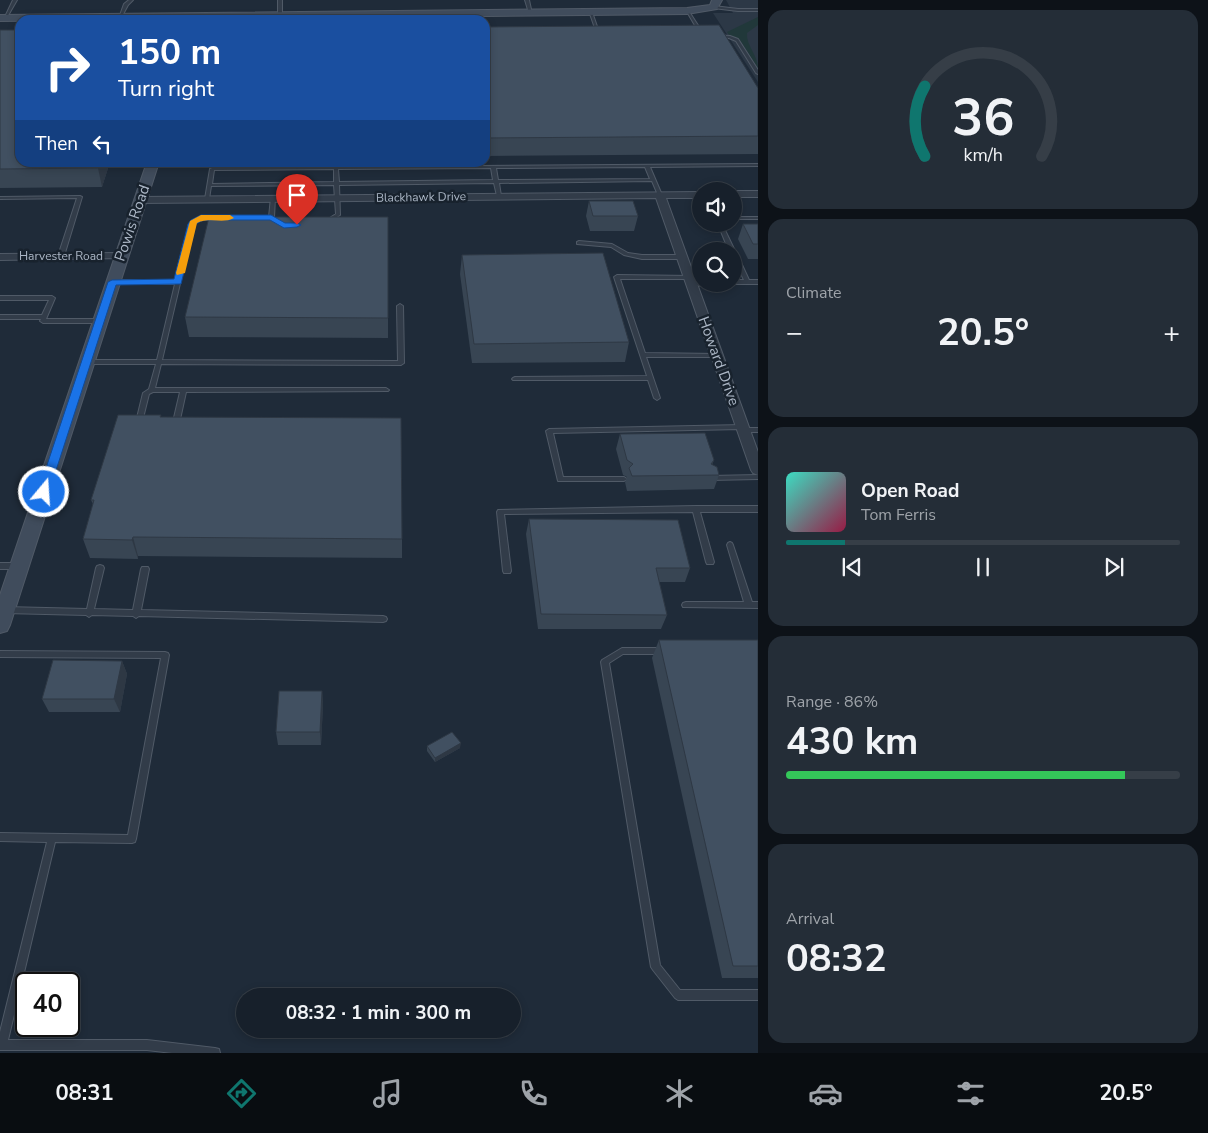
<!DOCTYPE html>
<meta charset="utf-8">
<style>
:root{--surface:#17202b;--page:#242d37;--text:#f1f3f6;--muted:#9ea3a9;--line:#363e47;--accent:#0f766e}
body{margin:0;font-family:"Nunito Sans",sans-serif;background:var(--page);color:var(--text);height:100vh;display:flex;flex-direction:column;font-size:19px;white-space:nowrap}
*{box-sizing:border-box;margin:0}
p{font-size:16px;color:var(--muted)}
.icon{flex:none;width:28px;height:28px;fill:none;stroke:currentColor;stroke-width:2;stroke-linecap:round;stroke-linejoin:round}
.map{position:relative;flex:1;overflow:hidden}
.details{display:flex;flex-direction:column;gap:10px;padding:10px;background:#0d1218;width:450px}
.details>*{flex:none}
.guide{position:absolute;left:15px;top:15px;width:475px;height:152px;border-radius:15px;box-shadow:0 2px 8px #0003,0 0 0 1px var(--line);background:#1a4fa0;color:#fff;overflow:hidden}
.buttons{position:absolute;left:692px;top:182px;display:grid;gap:10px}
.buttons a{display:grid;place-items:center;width:50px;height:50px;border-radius:50%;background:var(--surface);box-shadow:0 2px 8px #0003,0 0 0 1px var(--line);font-size:25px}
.speed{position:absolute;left:15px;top:972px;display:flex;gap:10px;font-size:25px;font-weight:700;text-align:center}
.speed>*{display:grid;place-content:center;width:65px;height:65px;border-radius:50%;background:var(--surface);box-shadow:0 2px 8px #0003,0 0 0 1px var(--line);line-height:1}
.speed .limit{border:2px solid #111;border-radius:8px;background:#fff;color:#111}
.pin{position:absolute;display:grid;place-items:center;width:42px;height:42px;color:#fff;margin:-51px -21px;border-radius:50% 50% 50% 0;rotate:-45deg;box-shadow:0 0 5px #0007}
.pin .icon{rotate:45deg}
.me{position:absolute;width:55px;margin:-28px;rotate:18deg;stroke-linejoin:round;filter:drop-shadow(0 0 4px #0008)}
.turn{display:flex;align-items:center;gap:18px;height:105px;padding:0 20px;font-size:22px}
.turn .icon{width:65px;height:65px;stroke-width:2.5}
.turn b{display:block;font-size:35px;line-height:42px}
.then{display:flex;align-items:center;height:48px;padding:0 20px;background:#0003;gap:10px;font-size:19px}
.big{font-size:38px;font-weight:700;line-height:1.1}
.details .widget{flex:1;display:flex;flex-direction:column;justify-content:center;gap:8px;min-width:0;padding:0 18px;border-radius:15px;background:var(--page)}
.details .dial{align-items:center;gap:0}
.dial svg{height:130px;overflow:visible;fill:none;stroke:var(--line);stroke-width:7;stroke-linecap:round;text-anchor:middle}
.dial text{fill:var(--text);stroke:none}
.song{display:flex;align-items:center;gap:15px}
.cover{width:60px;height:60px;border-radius:8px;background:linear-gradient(135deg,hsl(170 70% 55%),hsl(340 70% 35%))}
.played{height:5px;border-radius:2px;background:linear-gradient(90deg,var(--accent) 15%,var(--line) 15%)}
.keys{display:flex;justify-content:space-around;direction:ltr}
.heat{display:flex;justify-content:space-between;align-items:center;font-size:28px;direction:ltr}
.charge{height:8px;border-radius:4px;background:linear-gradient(90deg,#34c759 86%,var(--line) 0)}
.trip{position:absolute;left:236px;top:988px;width:285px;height:50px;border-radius:25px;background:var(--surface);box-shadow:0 2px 8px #0003,0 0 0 1px var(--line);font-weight:700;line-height:50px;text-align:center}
.dock{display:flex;height:80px;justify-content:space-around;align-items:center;background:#090d11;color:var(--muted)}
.dock .icon{width:35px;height:35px}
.dock .selected{color:var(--accent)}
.dock b{font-size:22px;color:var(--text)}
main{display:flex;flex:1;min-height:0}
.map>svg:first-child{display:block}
.airport{fill:#2c3846}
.green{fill:#21383a}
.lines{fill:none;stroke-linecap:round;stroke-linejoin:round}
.lane-casing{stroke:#505a67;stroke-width:2}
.street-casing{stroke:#505a67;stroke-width:2}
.secondary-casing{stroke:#505a67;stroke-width:2}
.lane{fill:#323c49;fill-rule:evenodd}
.street{fill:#323c49;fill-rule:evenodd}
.secondary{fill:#404c5c;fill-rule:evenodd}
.wall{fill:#384553}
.shaded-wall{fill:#2e3844}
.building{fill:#415061;stroke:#2e3844}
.route{fill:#1a73e8;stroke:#114b97}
.slow{fill:#f59e0b}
.labels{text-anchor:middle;stroke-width:5;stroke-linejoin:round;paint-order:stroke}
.far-street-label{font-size:12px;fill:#acb7c6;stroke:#18222d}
.street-label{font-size:15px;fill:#acb7c6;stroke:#18222d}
</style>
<main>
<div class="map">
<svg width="758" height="1053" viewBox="0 0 758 1053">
<rect width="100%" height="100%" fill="#1f2b39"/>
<path class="airport" d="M726 0H758V82L713 13H733Z"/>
<path class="green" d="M758 17V25L747 33C746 46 758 55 758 68L740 40 729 35 727 32Z"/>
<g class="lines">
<defs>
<g id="lane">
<path d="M13 0H17L6 19H4Z"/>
<path d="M129 0H133L128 5 121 18H119L124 4Z"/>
<path d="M278 0H282V16L280 17 278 16Z"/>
<path d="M525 0H529L532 14 529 13Z"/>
<path d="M714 6 738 9H758V11H738L713 8 712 7Z"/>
<path d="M686 10H688L703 33 702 34H700Z"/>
<path d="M589 11 592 12 600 35 597 34Z"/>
<path d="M716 35 730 36 738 39 758 70V74L756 73 736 41 729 38 716 37Z"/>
<path d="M758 164V166L650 167 662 195 660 196 658 195 652 181 499 183 501 196 499 197 497 196 494 183 339 185 340 215 327 223H325V221L336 214 334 185 211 186 209 199 207 200 205 199 210 169 212 168ZM645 167 650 179 498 180 496 168ZM491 168 493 180 339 182 338 169ZM334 169V182L212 184 214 170Z"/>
<path d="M80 196 82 197 64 256 61 258 58 256 77 198 0 199V197Z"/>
<path d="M271 197 275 198 274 217 280 221V223H276L269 217Z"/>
<path d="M202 217H216L218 218C210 222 202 217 194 224L162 360 398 361 397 306 400 304 403 306 404 363 401 365 161 364 155 388H386L389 390 388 391 186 392 179 424 176 426H171L170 424 173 422 180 392H153L149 394 142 422 141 424H137L136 422 143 393 149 389 156 364H87L84 362 87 360H157L175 284H113L110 282 113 280H176L190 224 195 219Z"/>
<rect x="734" y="217" width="24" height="2"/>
<path d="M718 224H722L735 251 734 252 729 251Z"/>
<path d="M579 241 612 244 628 253 642 255H682L685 257 682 259H642L624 255 611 247 577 244V242Z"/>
<path d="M734 252 737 254 749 280H758V284H734V280H744L734 259Z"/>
<path d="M617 275 691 276 692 277 689 279H620L645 353 717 354 720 356 719 357H646L660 398 657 400 654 398 648 380H513L512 379 513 378 515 377 647 376 614 277Z"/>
<path d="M692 282H701V284H708L705 286 690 285 689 284Z"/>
<path d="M0 296H52L55 298 46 319H100L103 321 100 323H43L40 321 41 319H0V315H42L49 300H0Z"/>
<path d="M743 425H745L746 428H758V432H742L741 429 553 433 563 477H624L627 479 624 481H558L546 431 549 429Z"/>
<path d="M758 475V479L710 480 707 478 710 476Z"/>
<path d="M696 506H758V512H700L714 562 713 564H707L706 562 693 512 504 514 511 571 510 573H504L503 571 497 512 498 510Z"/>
<path d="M730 542 732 543 733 545 752 602H758V608L683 607 682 605 683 603 686 602H744L727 545 728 543Z"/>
<path d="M0 563H19L22 564 23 566 22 568 19 569H0Z"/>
<path d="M100 565 103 566 104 568 94 609 133 610 141 569 142 567H148L149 569 141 610 383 616 386 617 387 619 386 621 383 622 139 616 136 618 133 616 92 615 89 617 86 615 5 613 2 612 1 610 2 608 5 607 87 609 96 568 97 566Z"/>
<path d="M622 648H662L665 649 666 651 665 653 662 654H623L609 663 660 965 680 990H758V1000H678L675 998 653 970 651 967 601 662 602 660Z"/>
<path d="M0 651 165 652 168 653 169 655 136 839 135 842 132 843 55 842 8 1040H147L215 1048 219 1049 220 1053H172L147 1050H0V1032L47 842 0 841V833L128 835 161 658 0 657Z"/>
</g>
<g id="street">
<rect x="734" y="191" width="24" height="6"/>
<path d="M701 192V198H666L758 452V475L753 473 751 470 656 198 140 203 135 200 140 197Z"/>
<path d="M121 253 126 256 125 258 0 260V254Z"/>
</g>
<g id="secondary">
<path d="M712 0H722L717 9 687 14 0 21V15L687 8 710 5Z"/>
<path d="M147 162H159L10 625 7 631 0 633V595Z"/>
</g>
</defs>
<use href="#lane" class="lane-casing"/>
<use href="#street" class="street-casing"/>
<use href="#secondary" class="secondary-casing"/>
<use href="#lane" class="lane"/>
<use href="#street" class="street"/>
<use href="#secondary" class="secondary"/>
</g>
<g class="wall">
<path d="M485 27 758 88V154L485 156Z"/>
<path d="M0 30 20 162H110L102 187 0 188Z"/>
<path d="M589 201 638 216 634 231H590L586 216Z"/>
<path d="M388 217V338L189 337 185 317Z"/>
<path d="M743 224H758V259H748L738 239Z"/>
<path d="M462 255 629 342 625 362 472 363 460 274Z"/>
<path d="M161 415V417L402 539V558L138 556V559L90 558 83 539 93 504 91 500Z"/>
<path d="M620 434 714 460 712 465 719 475 714 489 627 491 625 482 627 477 623 475 616 449Z"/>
<path d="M529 519 690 568 685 582H659L667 615 661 629H538L526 534Z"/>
<path d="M659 640H758V978H722L652 658Z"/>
<path d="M122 661 127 674 120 712H49L42 699Z"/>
<path d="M322 691 323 705 321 745H278L276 732Z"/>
<path d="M427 746 460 748 435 762 427 751Z"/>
</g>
<g class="shaded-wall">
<path d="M100 162H110L102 187 98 168Z"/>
<path d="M133 537 138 556V559L132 540Z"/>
<path d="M122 661 127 674 120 712 114 699Z"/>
<path d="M322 691 323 705 321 745 320 732Z"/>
<path d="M461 743 460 748 435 762V758Z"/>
</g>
<g class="building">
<path d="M719 25 758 88V136L485 138V27Z"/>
<path d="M0 30H20V162H100L98 168 0 169Z"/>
<path d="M589 201H633L638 216H593Z"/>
<path d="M209 217H388V318L185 317Z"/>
<path d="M743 224H758V244H753Z"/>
<path d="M603 253 629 342 474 344 462 255Z"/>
<path d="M118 415H161L160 417 401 418 402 539 133 537 132 540 83 539 94 500H91Z"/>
<path d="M705 433 714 460 711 464 717 467 719 475 632 476 629 468 633 464 627 460 620 434Z"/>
<path d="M529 519 678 520 690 568H656L667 615 541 614Z"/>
<path d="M659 640H758V966H733Z"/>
<path d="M53 660 122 661 114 699H42Z"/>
<path d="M279 691H322L320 732H276Z"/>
<path d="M452 732 461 743 435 758 427 746Z"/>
</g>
<path class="route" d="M201 215H271L285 223H297L301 225 297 227 284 228 270 220H203L196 224 181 284 116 285 49 492 48 495H40L38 492 108 282 112 280 174 279 188 224 191 220Z"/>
<path class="slow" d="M201 215H230L234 218C224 224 209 217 197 223L185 273 177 275 176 273 190 221Z"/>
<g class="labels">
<g class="far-street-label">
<text transform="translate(421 197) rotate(-1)" y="4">Blackhawk Drive</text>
<text x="61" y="260">Harvester Road</text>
</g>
<g class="street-label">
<text transform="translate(132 223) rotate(-71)" y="5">Powis Road</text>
<text transform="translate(719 361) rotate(70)" y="5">Howard Drive</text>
</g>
</g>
</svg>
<div class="buttons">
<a><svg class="icon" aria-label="sound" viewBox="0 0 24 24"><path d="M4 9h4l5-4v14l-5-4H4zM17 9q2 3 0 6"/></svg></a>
<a><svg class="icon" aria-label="search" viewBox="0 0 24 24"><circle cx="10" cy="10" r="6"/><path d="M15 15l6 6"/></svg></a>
</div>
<div class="speed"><div class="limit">40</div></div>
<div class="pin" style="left:297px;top:225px;background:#d93025"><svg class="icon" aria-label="arrive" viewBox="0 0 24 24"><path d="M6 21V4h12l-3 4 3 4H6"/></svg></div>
<svg class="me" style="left:44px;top:492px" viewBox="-20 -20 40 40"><circle r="17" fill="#1a73e8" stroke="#fff" stroke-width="3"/><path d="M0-11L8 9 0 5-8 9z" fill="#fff"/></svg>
<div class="trip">08:32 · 1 min · 300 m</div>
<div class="guide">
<div class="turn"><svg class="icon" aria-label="right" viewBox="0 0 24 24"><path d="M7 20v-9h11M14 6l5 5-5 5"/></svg><div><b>150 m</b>Turn right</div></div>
<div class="then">Then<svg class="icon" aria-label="left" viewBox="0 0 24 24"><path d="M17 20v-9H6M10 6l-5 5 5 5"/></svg></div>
</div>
</div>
<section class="details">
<div class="widget dial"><svg viewBox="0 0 100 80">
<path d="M14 69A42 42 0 1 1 86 69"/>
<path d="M14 69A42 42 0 0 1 14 26" stroke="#0f766e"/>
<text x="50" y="56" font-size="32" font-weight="700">36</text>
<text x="50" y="72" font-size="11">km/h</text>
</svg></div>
<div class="widget"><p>Climate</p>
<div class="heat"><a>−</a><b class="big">20.5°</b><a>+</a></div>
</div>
<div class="widget">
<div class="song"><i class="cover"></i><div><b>Open Road</b><p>Tom Ferris</p></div></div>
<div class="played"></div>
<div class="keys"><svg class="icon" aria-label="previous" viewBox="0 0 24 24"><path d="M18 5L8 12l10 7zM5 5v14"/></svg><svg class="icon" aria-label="pause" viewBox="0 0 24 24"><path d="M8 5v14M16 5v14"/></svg><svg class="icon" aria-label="next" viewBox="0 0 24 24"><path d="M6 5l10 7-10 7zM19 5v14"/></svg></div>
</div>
<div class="widget"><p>Range · 86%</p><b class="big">430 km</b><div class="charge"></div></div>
<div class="widget"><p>Arrival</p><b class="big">08:32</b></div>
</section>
</main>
<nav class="dock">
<b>08:31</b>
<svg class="icon selected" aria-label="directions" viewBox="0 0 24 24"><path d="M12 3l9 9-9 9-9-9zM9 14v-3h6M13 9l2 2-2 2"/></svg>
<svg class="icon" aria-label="music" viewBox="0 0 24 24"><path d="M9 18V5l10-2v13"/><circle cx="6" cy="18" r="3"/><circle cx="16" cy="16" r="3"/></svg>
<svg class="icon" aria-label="phone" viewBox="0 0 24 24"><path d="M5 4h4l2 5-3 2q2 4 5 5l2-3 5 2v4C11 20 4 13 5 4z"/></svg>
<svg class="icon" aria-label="climate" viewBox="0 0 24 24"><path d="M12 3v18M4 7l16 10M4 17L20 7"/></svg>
<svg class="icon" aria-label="car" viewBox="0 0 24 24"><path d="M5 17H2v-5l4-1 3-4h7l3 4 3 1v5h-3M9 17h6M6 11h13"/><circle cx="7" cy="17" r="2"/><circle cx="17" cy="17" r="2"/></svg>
<svg class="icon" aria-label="filters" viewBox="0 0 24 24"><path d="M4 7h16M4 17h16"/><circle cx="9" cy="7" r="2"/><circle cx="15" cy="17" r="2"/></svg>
<b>20.5°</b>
</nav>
